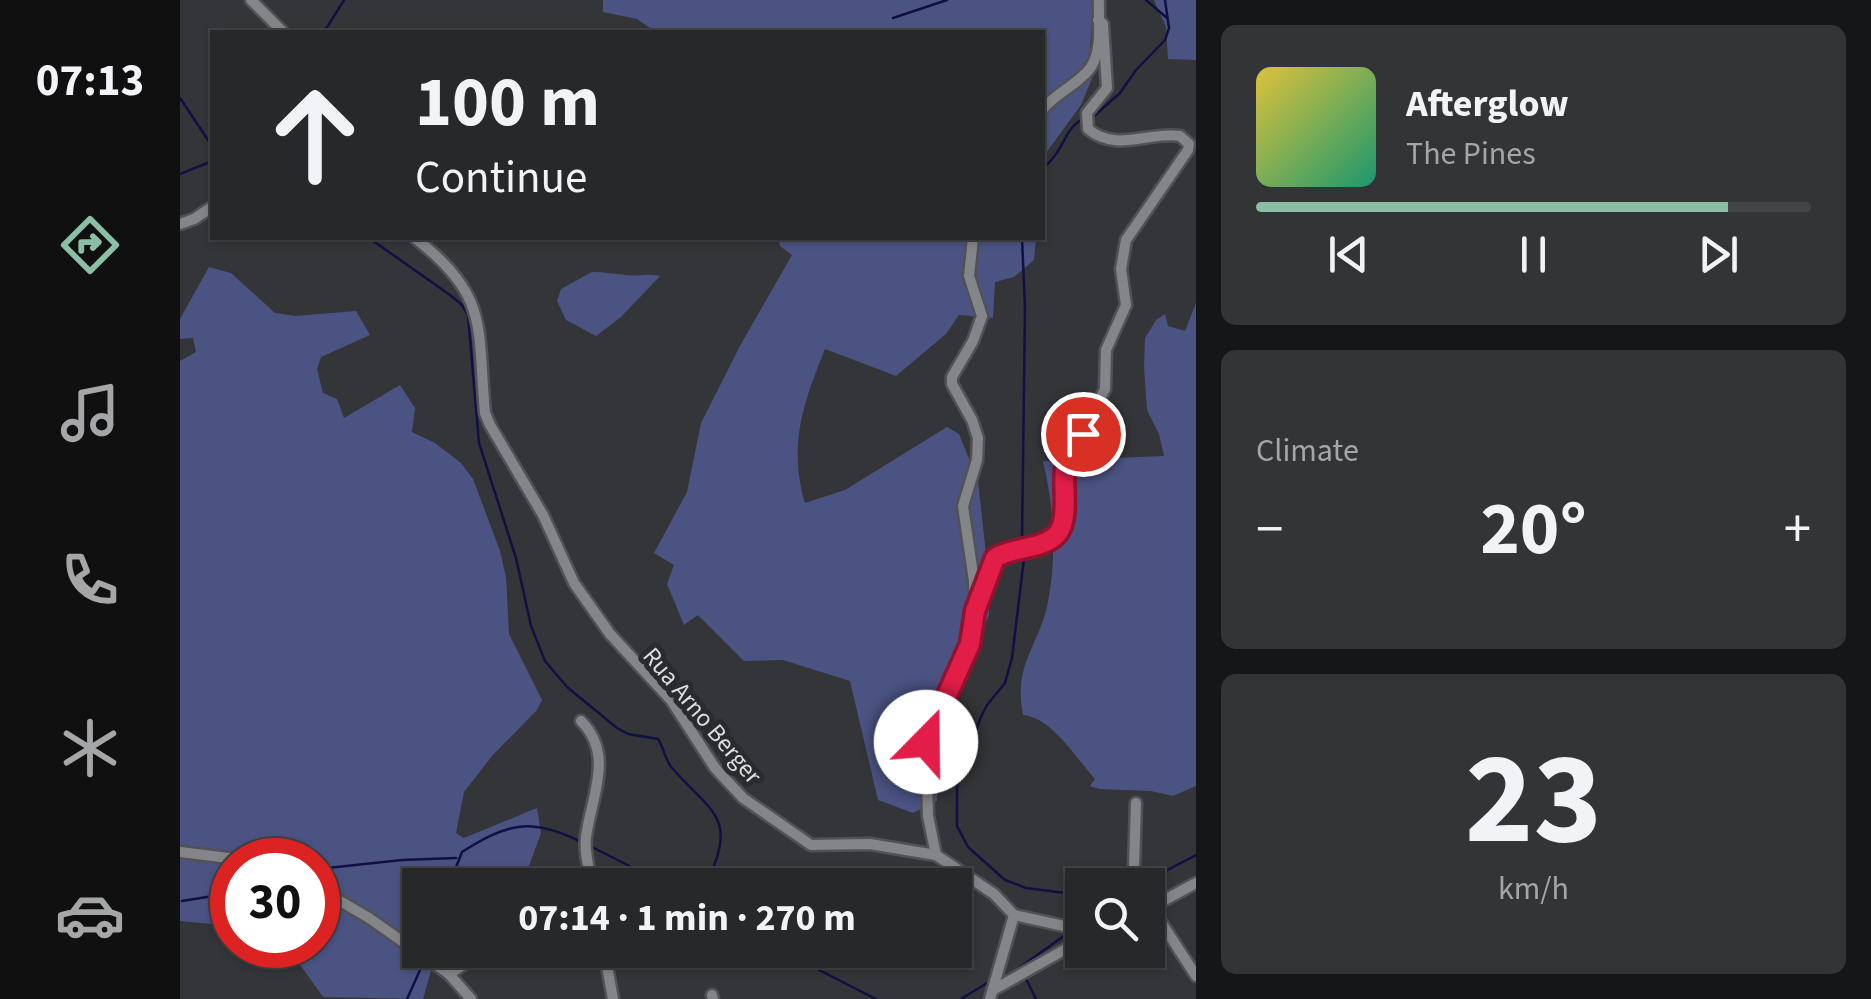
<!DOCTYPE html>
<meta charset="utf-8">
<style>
:root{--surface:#27282a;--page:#333436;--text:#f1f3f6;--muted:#a4a6a8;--line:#434447;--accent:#8abfa5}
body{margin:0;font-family:"Source Sans 3",sans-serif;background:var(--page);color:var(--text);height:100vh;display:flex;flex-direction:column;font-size:38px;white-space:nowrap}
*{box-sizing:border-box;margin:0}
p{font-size:32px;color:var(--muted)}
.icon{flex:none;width:55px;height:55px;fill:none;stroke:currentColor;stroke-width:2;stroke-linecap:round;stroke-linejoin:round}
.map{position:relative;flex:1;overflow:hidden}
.side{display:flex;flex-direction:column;gap:25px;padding:25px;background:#151617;width:675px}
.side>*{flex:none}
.top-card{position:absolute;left:30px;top:30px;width:835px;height:210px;border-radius:0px;box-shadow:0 2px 8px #0004,0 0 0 2px var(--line);background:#27282a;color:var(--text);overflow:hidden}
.fabs{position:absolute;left:885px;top:868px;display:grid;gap:20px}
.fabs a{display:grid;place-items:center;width:100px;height:100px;border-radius:0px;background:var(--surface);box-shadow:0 2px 8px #0004,0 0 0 2px var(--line);font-size:50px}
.speed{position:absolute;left:30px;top:838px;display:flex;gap:20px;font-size:50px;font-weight:700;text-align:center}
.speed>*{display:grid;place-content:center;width:130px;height:130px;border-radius:50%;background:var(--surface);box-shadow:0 2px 8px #0004,0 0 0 2px var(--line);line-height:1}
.speed .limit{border:15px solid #d22;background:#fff;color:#111}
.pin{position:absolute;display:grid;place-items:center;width:85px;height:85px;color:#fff;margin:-42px;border:5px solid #fff;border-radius:50%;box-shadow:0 2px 10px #0007}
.me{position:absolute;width:110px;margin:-55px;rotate:22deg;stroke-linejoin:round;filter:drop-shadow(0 0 8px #0008)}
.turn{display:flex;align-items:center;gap:35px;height:210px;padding:0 40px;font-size:45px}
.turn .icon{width:130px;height:130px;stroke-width:2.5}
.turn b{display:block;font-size:70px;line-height:85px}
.big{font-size:75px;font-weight:700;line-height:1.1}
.side .tile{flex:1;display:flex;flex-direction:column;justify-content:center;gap:15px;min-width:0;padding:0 35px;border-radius:15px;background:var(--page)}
.side .dial{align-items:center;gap:0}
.dial b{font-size:130px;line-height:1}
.song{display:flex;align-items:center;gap:30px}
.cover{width:120px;height:120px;border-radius:15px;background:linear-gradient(135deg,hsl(50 70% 55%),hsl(160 70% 35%))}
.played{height:10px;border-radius:5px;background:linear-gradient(90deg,var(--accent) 85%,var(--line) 85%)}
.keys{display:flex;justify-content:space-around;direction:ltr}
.heat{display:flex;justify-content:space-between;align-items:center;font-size:55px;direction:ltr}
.trip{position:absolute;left:222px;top:868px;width:570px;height:100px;border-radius:0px;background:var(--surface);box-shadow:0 2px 8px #0004,0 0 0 2px var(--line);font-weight:700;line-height:100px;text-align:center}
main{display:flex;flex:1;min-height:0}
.dock{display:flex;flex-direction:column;width:180px;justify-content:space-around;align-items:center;background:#101011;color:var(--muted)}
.dock .icon{width:70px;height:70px}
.dock .on{color:var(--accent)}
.dock b{font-size:45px;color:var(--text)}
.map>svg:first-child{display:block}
.green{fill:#4b5383}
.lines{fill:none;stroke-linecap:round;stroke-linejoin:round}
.stream{stroke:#101044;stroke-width:2.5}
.street-casing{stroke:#515255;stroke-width:15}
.street{stroke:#848589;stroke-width:10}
.route-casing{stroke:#92132f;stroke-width:25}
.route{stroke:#e11d48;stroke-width:18}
.labels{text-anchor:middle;stroke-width:10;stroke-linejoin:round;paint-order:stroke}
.street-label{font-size:25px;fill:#dcdddf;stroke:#2a2b2e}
</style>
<main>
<nav class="dock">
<b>07:13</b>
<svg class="icon on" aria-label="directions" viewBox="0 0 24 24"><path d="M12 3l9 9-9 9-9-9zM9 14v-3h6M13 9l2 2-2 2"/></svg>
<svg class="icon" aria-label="music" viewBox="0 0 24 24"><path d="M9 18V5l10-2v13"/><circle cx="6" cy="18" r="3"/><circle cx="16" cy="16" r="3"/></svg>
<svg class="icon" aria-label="phone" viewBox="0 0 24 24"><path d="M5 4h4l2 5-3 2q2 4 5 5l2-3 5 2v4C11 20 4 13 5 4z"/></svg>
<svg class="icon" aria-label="climate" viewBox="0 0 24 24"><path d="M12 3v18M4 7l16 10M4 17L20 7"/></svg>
<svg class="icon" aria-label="car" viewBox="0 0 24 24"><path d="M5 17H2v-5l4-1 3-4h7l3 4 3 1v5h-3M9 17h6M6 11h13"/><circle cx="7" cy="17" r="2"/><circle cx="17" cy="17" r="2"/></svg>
</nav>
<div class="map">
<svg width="1016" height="999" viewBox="0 0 1016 999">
<rect width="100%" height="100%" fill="#343538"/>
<g class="green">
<path d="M423 0H914L910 48 913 76 901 105 863 157 862 32H476L457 19 423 12Z"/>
<path d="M974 0H1016V60L988 59 986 27Z"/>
<path d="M598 238H856L854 260 834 277 815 282 813 318 779 315 766 334 716 376 645 349C623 404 608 445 625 503L665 490 767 427 779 434 798 481 809 582V615L764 723 758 759 757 801 733 813 698 800 670 681 603 660 564 661 518 615 504 625 487 584 494 565 474 553 507 492 521 423 561 344 612 255 600 246Z"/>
<path d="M29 267 51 273 95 313 115 316 176 311 190 335 141 357 137 369 143 393 157 399 164 418 220 385 235 408 232 432 255 443 281 463 293 479 320 551 326 577 329 634 362 700 357 710 312 756 284 792 276 833 284 838 357 808 361 833 349 866 360 885H240V950H257L243 999 143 997 106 945H138V860H52V907L38 903 34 914 44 919 43 925 0 921V361L16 352 13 338 0 339V319Z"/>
<path d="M412 272C424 272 434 274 446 275 458 277 464 273 480 276L441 317 416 336 386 320 377 301 381 289Z"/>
<path d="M1016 303V786L993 796 971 791 919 789 910 786 915 779C896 758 871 717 843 715 833 663 859 647 868 602 877 555 874 507 863 461L984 456 979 434 967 410 964 367 965 338 976 320 985 314 988 326 1005 331Z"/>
</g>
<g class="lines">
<g class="stream">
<path d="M966 0 987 18"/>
<path d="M713 18 767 0"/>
<path d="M144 32 164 0"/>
<path d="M0 98 32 146"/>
<path d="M913 117 940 93 956 70 985 40 989 28 985 0"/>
<path d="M862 169C884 152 882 134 899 121"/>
<path d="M0 174 32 161"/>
<path d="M189 238 270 295 282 305 288 315 299 443 336 558 351 626 365 661 387 687 437 728 448 734 478 739C484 748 485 760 492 768 536 817 557 817 526 885"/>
<path d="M842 238 845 308 842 540"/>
<path d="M844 558 832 658 825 683 807 705 800 719 777 786V826L788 847 825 880 846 888 902 895"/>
<path d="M408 845 487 885"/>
<path d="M138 869 222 860 276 858"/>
<path d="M269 885 282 852C328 823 351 817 401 842"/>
<path d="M966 885 978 875 1016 855"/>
<path d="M2 901 52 893"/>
<path d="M600 950 696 999"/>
<path d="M820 977 832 973 888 933"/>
<path d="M845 977 856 999"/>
<path d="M227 999 245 959"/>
<path d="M781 999 812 980"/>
</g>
<defs>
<g id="street">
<path d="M71 0 103 32"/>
<path d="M862 110C875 94 893 87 907 72 924 54 918 23 919 0"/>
<path d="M0 224 14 219 32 207"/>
<path d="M235 238C310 296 297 327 305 413L310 425 363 515 394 583 430 634 491 700 535 768 563 798 631 845 690 844 756 855 814 894 834 915 810 999"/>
<path d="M795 611 815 558 869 540 879 532 887 462 925 389 926 350 946 305 941 269 946 240 1008 150 1009 144 1000 136C968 131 937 153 908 129L907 113 927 88 923 24 918 20"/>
<path d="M401 721C435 755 411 797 406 837 404 852 409 869 412 885"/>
<path d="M956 803 954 866 960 885"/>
<path d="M0 852 65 860"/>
<path d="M756 855 748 816 746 742 790 643 795 617 794 581 783 506 797 460 798 438 792 420 772 384V377L793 341 802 316 789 276 793 238"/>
<path d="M138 888 189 918 269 974 291 999"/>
<path d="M968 902 1016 976"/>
<path d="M968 909 1016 883"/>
<path d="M834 915 902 930"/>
<path d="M424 950 433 999"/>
<path d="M269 974 306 950"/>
<path d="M813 990 902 940"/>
<path d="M532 995 533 999"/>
</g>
</defs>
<use href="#street" class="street-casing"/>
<use href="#street" class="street"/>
</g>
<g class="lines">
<defs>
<path id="route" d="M746 742 790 644 795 611 815 558C832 547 858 550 874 537 891 524 882 488 885 469 888 455 896 445 903 434"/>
</defs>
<use href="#route" class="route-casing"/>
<use href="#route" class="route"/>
</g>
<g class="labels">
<g class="street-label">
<text transform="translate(523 715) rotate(50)" y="9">Rua Arno Berger</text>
</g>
</g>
</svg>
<div class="fabs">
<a><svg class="icon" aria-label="search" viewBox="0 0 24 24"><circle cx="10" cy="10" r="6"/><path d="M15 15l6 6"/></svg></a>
</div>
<div class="speed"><div class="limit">30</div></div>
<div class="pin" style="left:903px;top:434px;background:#d93025"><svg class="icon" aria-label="arrive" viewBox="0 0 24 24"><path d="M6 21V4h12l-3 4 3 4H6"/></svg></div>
<svg class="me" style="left:746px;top:742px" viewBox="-20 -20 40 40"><circle r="19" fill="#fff"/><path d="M0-13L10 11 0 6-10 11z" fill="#e11d48"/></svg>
<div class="trip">07:14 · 1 min · 270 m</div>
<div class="top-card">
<div class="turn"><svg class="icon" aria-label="ahead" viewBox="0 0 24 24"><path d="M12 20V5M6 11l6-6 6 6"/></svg><div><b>100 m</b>Continue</div></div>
</div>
</div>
<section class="side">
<div class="tile">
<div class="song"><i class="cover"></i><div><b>Afterglow</b><p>The Pines</p></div></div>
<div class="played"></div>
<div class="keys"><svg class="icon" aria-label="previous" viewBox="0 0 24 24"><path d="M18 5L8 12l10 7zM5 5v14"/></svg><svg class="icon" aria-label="pause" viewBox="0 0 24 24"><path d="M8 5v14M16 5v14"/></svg><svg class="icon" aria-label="next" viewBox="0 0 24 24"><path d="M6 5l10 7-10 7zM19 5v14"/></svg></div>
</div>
<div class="tile"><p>Climate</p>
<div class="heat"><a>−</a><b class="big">20°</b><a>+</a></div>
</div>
<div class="tile dial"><b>23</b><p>km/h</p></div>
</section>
</main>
